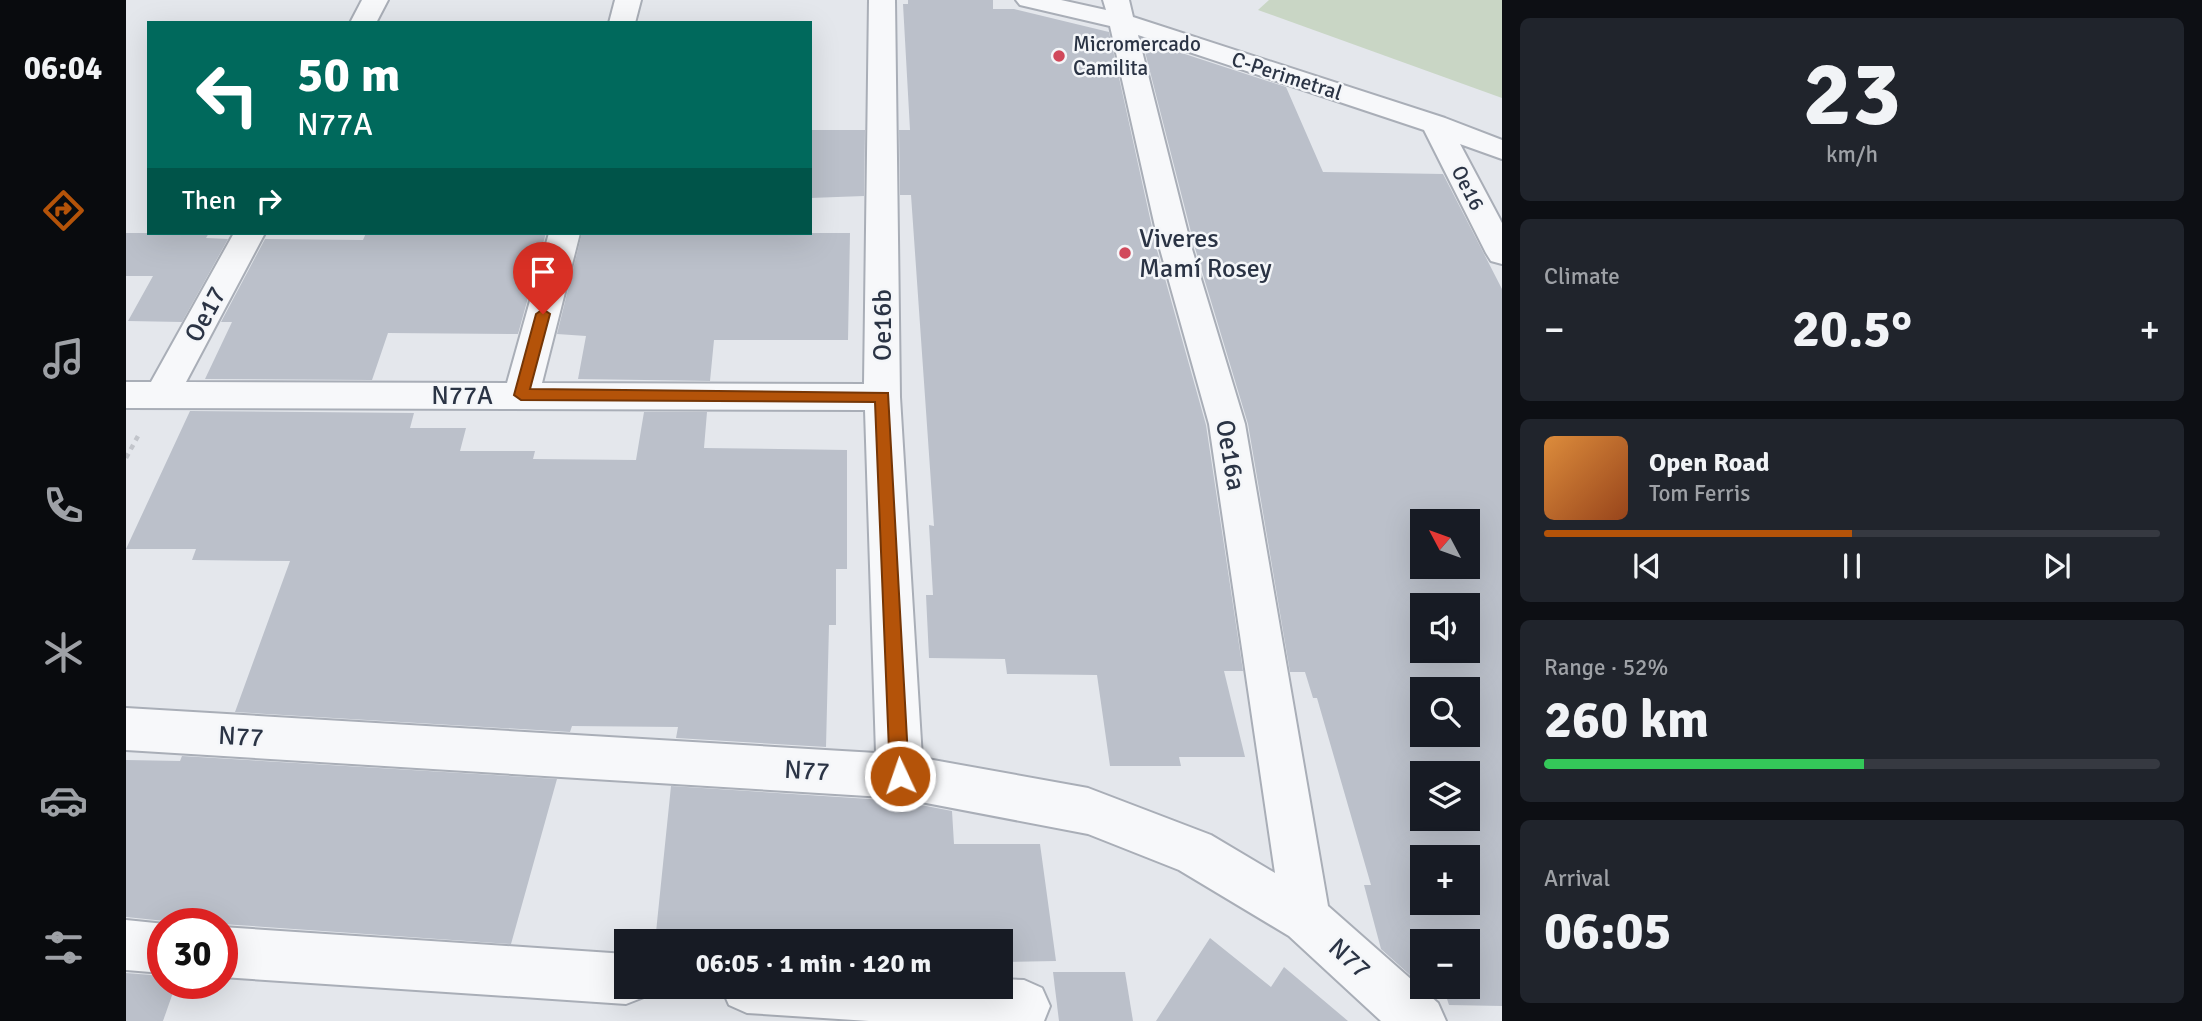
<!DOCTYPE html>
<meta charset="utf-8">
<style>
:root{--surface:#171b24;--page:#20242c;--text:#f1f3f6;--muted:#9ea1a6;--line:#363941;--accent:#b45309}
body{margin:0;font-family:Signika,sans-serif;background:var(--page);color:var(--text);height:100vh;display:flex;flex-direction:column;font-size:26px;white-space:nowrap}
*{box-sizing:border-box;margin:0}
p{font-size:23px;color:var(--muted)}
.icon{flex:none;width:38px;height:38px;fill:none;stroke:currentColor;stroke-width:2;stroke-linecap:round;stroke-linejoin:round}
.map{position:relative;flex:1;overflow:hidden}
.drawer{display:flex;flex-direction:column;gap:18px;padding:18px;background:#0d0f14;width:700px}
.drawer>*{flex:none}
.top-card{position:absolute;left:21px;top:21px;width:665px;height:214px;border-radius:0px;box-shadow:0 7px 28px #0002;background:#00695c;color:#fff;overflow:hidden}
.needle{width:46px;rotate:311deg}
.buttons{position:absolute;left:1284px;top:509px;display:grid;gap:14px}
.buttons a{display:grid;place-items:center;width:70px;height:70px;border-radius:0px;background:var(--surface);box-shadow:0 7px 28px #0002;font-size:35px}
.speed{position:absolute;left:21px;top:908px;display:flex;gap:14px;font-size:35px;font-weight:700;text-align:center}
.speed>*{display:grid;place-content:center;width:91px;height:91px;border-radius:50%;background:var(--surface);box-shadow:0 7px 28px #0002;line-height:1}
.speed .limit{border:10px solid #d22;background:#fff;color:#111}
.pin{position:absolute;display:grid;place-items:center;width:60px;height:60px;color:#fff;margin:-72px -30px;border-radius:50% 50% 50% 0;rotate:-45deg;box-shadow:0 0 7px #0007}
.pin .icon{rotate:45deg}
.me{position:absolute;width:77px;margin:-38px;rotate:357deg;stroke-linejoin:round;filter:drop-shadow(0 0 5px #0008)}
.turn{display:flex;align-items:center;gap:24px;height:147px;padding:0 35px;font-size:32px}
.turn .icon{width:91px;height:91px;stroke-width:2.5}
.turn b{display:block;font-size:49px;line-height:60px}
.then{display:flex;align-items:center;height:66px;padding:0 35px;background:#0003;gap:14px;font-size:26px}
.big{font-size:52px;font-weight:700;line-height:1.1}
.drawer .card{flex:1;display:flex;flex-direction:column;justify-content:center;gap:10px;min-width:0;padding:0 24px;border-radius:10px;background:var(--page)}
.drawer .dial{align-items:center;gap:0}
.dial b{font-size:91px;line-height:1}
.song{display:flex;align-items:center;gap:21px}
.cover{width:84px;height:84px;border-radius:10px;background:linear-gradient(135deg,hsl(30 70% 55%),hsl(20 70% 35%))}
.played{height:7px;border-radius:4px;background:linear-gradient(90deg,var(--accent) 50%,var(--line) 50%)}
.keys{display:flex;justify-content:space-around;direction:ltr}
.heat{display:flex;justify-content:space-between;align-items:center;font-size:38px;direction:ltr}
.charge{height:10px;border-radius:5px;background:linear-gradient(90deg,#34c759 52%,var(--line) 0)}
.trip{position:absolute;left:488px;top:929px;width:399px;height:70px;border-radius:0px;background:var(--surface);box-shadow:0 7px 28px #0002;font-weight:700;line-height:70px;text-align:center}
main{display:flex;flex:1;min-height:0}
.menu{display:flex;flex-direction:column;width:126px;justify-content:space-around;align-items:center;background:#090b0e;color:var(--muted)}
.menu .icon{width:49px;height:49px}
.menu .on{color:var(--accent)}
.menu b{font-size:32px;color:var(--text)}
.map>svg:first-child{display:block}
.green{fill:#c9d6c5}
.building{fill:#bbc0ca;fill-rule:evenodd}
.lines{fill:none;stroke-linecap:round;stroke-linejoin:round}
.minor-casing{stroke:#a9aeb7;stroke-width:4}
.path{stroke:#c2c5cb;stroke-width:4.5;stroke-dasharray:5 5;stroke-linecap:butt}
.minor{fill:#f7f8fa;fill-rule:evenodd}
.route{fill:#b45309;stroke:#753606;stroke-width:2}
.poi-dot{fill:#d1495b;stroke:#f4f6f9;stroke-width:2.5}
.labels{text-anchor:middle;stroke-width:5;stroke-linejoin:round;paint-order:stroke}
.far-poi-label{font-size:21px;fill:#2b3445;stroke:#f4f6f9;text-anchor:start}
.far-street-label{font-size:21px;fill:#2b3445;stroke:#f4f6f9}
.poi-label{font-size:26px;fill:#2b3445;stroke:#f4f6f9;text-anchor:start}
.street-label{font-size:26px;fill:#2b3445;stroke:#f4f6f9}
</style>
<main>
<nav class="menu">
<b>06:04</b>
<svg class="icon on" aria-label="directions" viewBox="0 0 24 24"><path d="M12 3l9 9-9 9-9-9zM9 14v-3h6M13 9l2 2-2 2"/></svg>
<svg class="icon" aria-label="music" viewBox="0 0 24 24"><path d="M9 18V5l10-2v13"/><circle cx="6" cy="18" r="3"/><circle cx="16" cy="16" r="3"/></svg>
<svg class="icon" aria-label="phone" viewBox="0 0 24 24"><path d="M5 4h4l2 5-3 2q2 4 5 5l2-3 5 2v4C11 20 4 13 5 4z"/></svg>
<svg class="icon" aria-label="climate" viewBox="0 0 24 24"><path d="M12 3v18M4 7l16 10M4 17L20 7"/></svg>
<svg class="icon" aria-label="car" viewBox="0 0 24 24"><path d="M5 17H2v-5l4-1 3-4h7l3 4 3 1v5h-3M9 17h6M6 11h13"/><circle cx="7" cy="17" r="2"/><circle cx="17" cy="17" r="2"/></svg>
<svg class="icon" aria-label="filters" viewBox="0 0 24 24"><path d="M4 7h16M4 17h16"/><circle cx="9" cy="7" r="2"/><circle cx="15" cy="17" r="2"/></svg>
</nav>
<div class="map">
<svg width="1376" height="1021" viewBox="0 0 1376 1021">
<rect width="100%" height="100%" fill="#e4e7ec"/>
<path class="green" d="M1143 0H1376V98L1132 10Z"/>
<g class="building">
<path d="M782 0H867V9H888L983 32 1031 250 1080 425 1117 671H1098L1119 757H1053L1055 766H984L971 675 881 674 879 659 803 658 800 595H807L803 525 808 526 785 195H774L773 130H784L777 4H782Z"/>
<path d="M1016 40 1160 87 1197 172 1317 174 1376 289V1006L1323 1005 1317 987H1342V942H1297V975H1284L1255 949 1238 885H1245L1191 698H1187L1179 672H1164L1122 424 1069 248ZM1297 522H1342V567H1297ZM1297 606H1342V651H1297ZM1297 690H1342V735H1297ZM1297 774H1342V819H1297ZM1297 858H1342V903H1297Z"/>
<path d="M684 130H739L738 196 684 198Z"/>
<path d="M0 233H83L80 238 102 239 56 322 2 321 27 276H0Z"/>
<path d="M240 233H420L392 334 262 333 246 380 79 379 106 322H95L139 239 237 240Z"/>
<path d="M456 233H724L722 340H588L584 381 452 379 460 336 431 334Z"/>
<path d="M64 411 288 413 284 428H340L334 451H409L407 459 510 460 518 412H581L578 448 721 450V569H710V625H703L700 747 550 738 552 727 446 726 444 732 109 712 164 561 66 560 70 549H0Z"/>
<path d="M56 756 431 779 385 944 96 924H42L39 921 0 917V760L54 761Z"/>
<path d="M545 786 774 801 826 811 828 844H914L930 961 875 962V942H529Z"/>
<path d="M1084 938 1145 987 1158 967 1222 1021H1030Z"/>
<path d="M927 972H999L1007 1021H933Z"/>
<path d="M0 973 37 976V984H50L37 1021H0Z"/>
</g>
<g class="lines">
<defs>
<g id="minor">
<path d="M236 0H262L250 23H224Z"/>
<path d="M489 0H515L509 23H483Z"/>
<path d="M743 0H769L774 397 796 758 962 788 1085 835 1149 873 1083 424 1034 249 984 26 894 5 890 0H935L980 10 977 0H1003L1007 17 1319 118 1376 140V159L1334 144 1376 223V264L1365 261 1360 253 1298 130 1012 35 1066 249 1119 424 1202 906 1312 1003 1320 1021H1255L1163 936 1053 870 962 834 774 798 0 750V708L750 753 739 410 0 408V382H25L108 233H139L60 382 381 383 423 233H454L416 383 738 384Z"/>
<path d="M0 920 39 924H37V973L0 970Z"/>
<path d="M96 927 500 954V987H522L518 997 500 1004 96 977Z"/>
<path d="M875 979 898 980 916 988 924 1006 918 1021H743L621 1013 603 1005 595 987H875Z"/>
</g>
</defs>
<use href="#minor" class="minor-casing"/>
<path class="path" d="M0 458 12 436"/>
<use href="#minor" class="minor"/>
</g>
<path class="route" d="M417 309 424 314 404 389 762 393 783 776 780 782 774 785 767 782 764 776 749 402 395 400 388 395 410 314Z"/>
<g class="poi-dot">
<circle cx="933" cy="56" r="7"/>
<circle cx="999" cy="253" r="7"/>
</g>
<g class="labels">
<g class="far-poi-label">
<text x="947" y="51">Micromercado<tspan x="947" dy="24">Camilita</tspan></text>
</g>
<g class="far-street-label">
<text transform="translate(1161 76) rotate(18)" y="7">C-Perimetral</text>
<text transform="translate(1342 188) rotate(63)" y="7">Oe16</text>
</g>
<g class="poi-label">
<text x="1013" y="247">Viveres<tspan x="1013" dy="30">Mamí Rosey</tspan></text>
</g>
<g class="street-label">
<text transform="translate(79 314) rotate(-62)" y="9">Oe17</text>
<text transform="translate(756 325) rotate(-90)" y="9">Oe16b</text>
<text x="336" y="404">N77A</text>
<text transform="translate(1105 455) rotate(80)" y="9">Oe16a</text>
<text transform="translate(115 736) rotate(3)" y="9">N77</text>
<text transform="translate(681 770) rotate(3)" y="9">N77</text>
<text transform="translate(1224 958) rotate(42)" y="9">N77</text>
</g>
</g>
</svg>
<div class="buttons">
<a><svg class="needle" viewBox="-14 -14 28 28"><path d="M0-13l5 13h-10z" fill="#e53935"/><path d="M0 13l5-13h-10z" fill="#9ea1a6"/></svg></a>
<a><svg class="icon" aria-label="sound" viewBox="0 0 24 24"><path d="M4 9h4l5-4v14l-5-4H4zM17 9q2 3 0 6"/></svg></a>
<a><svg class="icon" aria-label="search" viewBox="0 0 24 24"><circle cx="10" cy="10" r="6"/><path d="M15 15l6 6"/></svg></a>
<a><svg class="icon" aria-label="layers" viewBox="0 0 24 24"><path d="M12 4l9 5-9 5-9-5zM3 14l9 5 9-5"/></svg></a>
<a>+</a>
<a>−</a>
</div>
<div class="speed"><div class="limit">30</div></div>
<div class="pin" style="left:417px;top:314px;background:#d93025"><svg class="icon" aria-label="arrive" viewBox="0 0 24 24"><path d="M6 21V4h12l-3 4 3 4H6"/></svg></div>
<svg class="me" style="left:774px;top:776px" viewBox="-20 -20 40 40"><circle r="17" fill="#b45309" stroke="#fff" stroke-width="3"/><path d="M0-11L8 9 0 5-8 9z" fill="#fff"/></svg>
<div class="trip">06:05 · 1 min · 120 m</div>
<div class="top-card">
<div class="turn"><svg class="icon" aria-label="left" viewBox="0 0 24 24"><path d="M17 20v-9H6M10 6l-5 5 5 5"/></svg><div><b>50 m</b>N77A</div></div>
<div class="then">Then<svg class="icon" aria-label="right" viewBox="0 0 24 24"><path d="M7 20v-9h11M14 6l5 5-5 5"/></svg></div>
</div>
</div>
<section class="drawer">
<div class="card dial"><b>23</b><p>km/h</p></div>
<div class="card"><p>Climate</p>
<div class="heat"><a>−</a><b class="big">20.5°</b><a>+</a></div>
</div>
<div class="card">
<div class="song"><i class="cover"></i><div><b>Open Road</b><p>Tom Ferris</p></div></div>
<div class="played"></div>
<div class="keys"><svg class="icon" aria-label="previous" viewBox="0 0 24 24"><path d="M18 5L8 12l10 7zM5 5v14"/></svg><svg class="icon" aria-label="pause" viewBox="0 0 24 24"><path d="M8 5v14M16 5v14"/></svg><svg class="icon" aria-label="next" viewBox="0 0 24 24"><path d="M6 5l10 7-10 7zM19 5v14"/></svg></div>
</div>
<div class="card"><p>Range · 52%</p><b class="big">260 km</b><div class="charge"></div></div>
<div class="card"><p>Arrival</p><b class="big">06:05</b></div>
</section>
</main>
